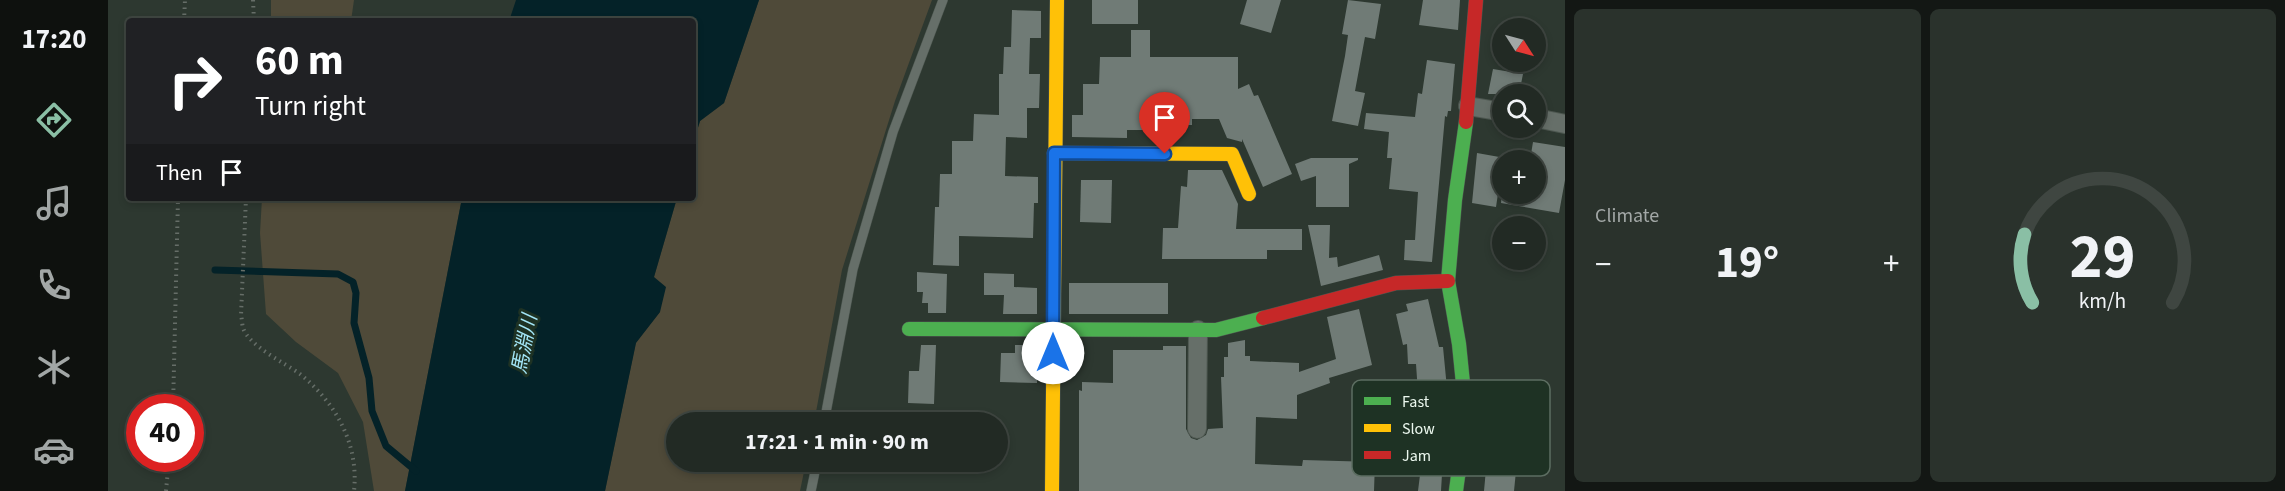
<!DOCTYPE html>
<meta charset="utf-8">
<style>
:root{--surface:#222a24;--page:#2a322c;--text:#f1f3f6;--muted:#a2a7a6;--line:#3f4641;--accent:#8abfa5}
body{margin:0;font-family:"Source Sans 3","Noto Sans JP",sans-serif;background:var(--page);color:var(--text);height:100vh;display:flex;flex-direction:column;font-size:22px;white-space:nowrap}
*{box-sizing:border-box;margin:0}
p{font-size:20px;color:var(--muted)}
.icon{flex:none;width:33px;height:33px;fill:none;stroke:currentColor;stroke-width:2;stroke-linecap:round;stroke-linejoin:round}
.map{position:relative;flex:1;overflow:hidden}
.panel{display:flex;flex-direction:column;gap:9px;padding:9px;background:#131714;width:720px}
.panel>*{flex:none}
.hud{position:absolute;left:18px;top:18px;width:570px;height:183px;border-radius:6px;box-shadow:0 3px 9px #0003,0 0 0 2px var(--line);background:#202124;color:#fff;overflow:hidden}
.needle{width:39px;rotate:126deg}
.controls{position:absolute;left:1384px;top:18px;display:grid;gap:12px}
.controls a{display:grid;place-items:center;width:54px;height:54px;border-radius:50%;background:var(--surface);box-shadow:0 3px 9px #0003,0 0 0 2px var(--line);font-size:30px}
.speed{position:absolute;left:18px;top:394px;display:flex;gap:12px;font-size:30px;font-weight:700;text-align:center}
.speed>*{display:grid;place-content:center;width:78px;height:78px;border-radius:50%;background:var(--surface);box-shadow:0 3px 9px #0003,0 0 0 2px var(--line);line-height:1}
.speed .limit{border:9px solid #d22;background:#fff;color:#111}
.pin{position:absolute;display:grid;place-items:center;width:51px;height:51px;color:#fff;margin:-62px -26px;border-radius:50% 50% 50% 0;rotate:-45deg;box-shadow:0 0 6px #0007}
.pin .icon{rotate:45deg}
.me{position:absolute;width:66px;margin:-33px;rotate:0deg;stroke-linejoin:round;filter:drop-shadow(0 0 4px #0008)}
.turn{display:flex;align-items:center;gap:21px;height:126px;padding:0 30px;font-size:27px}
.turn .icon{width:78px;height:78px;stroke-width:2.5}
.turn b{display:block;font-size:42px;line-height:51px}
.then{display:flex;align-items:center;height:57px;padding:0 30px;background:#0003;gap:12px;font-size:22px}
.big{font-size:45px;font-weight:700;line-height:1.1}
.panel .tile{flex:1;display:flex;flex-direction:column;justify-content:center;gap:9px;min-width:0;padding:0 21px;border-radius:9px;background:var(--page)}
.panel .dial{align-items:center;gap:0}
.dial svg{height:156px;overflow:visible;fill:none;stroke:var(--line);stroke-width:7;stroke-linecap:round;text-anchor:middle}
.dial text{fill:var(--text);stroke:none}
.heat{display:flex;justify-content:space-between;align-items:center;font-size:33px;direction:ltr}
.panel .tiles{flex:1;display:grid;gap:9px;grid-template-columns:repeat(2,1fr)}
.trip{position:absolute;left:558px;top:412px;width:342px;height:60px;border-radius:30px;background:var(--surface);box-shadow:0 3px 9px #0003,0 0 0 2px var(--line);font-weight:700;line-height:60px;text-align:center}
main{display:flex;flex:1;min-height:0}
.dock{display:flex;flex-direction:column;width:108px;justify-content:space-around;align-items:center;background:#0e110e;color:var(--muted)}
.dock .icon{width:42px;height:42px}
.dock .on{color:var(--accent)}
.dock b{font-size:27px;color:var(--text)}
.map>svg:first-child{display:block}
.green{fill:#4f4a39}
.water{fill:#042228}
.lines{fill:none;stroke-linecap:round;stroke-linejoin:round}
.stream{stroke:#042228;stroke-width:7}
.building{fill:#707b76}
.lane-casing{stroke:#4d5750;stroke-width:10}
.street-casing{stroke:#4d5750;stroke-width:20}
.fast-casing{stroke:#4d5750;stroke-width:15}
.slow-casing{stroke:#4d5750;stroke-width:15}
.jam-casing{stroke:#4d5750;stroke-width:15}
.path{stroke:#666e68;stroke-width:4;stroke-dasharray:1.5 4.5;stroke-linecap:butt}
.lane{stroke:#666f69;stroke-width:9}
.street{stroke:#666f69;stroke-width:18}
.fast{stroke:#4caf50;stroke-width:14}
.slow{stroke:#ffc107;stroke-width:14}
.jam{stroke:#c62828;stroke-width:14}
.route-casing{stroke:#114b97;stroke-width:15}
.route{stroke:#1a73e8;stroke-width:10}
.labels{text-anchor:middle;stroke-width:6;stroke-linejoin:round;paint-order:stroke}
.water-label{font-size:20px;font-style:italic;fill:#a3e6f7;stroke:#1e3224}
.key{fill:#1e3224;stroke:#5c6d61;stroke-width:1.5}
.key-label{font-size:16px;fill:#ecf8ef}
</style>
<main>
<nav class="dock">
<b>17:20</b>
<svg class="icon on" aria-label="directions" viewBox="0 0 24 24"><path d="M12 3l9 9-9 9-9-9zM9 14v-3h6M13 9l2 2-2 2"/></svg>
<svg class="icon" aria-label="music" viewBox="0 0 24 24"><path d="M9 18V5l10-2v13"/><circle cx="6" cy="18" r="3"/><circle cx="16" cy="16" r="3"/></svg>
<svg class="icon" aria-label="phone" viewBox="0 0 24 24"><path d="M5 4h4l2 5-3 2q2 4 5 5l2-3 5 2v4C11 20 4 13 5 4z"/></svg>
<svg class="icon" aria-label="climate" viewBox="0 0 24 24"><path d="M12 3v18M4 7l16 10M4 17L20 7"/></svg>
<svg class="icon" aria-label="car" viewBox="0 0 24 24"><path d="M5 17H2v-5l4-1 3-4h7l3 4 3 1v5h-3M9 17h6M6 11h13"/><circle cx="7" cy="17" r="2"/><circle cx="17" cy="17" r="2"/></svg>
</nav>
<div class="map">
<svg width="1457" height="491" viewBox="0 0 1457 491">
<rect width="100%" height="100%" fill="#2d3830"/>
<g class="green">
<path d="M163 0H246L243 21H163Z"/>
<path d="M651 0H824L787 101 734 270 706 423H568V462H698L692 491H497L528 342 552 312 546 277 569 198H585V144L592 121 616 103Z"/>
<path d="M154 198H354L297 491H266L255 422 230 373 188 342 158 314 152 233Z"/>
</g>
<g class="water">
<path d="M408 0H651L616 103 592 121 585 144V21H401Z"/>
<path d="M354 198H569L546 277 558 287 552 312 528 343 497 491H297Z"/>
</g>
<g class="lines">
<path class="stream" d="M107 270 230 274 245 282 248 293 246 323 261 378 264 411 278 446 308 471"/>
</g>
<g class="building">
<rect x="984" y="0" width="46" height="24"/>
<path d="M1139 0H1173L1163 33 1132 24Z"/>
<path d="M1240 0 1273 4 1267 39 1257 37 1247 91 1257 93 1250 126 1224 121 1237 56 1240 35 1234 34Z"/>
<path d="M1315 0H1352L1350 30 1311 25Z"/>
<path d="M904 10 933 11V38H922L921 74H932L931 108H919V138L898 137 897 176 930 177V203H926L925 238 851 236V266L825 265 827 207H831L832 174H844V141H865L866 114 891 115V74H895L896 47H903Z"/>
<path d="M1023 30H1042V57H1130V89L1141 84 1146 96 1150 95 1184 174 1155 187 1134 139V142L1119 138 1111 119H1084V125H1074L1075 130H1019V138L964 137V115H975V84H991L992 57H1023Z"/>
<path d="M1319 60 1347 64 1343 111H1340L1339 117 1337 116 1324 262 1296 260 1297 240H1307L1310 192 1281 189 1284 158H1279L1281 132 1256 129 1258 113 1307 117 1310 93 1314 94Z"/>
<path d="M1385 69 1415 74 1411 94H1380Z"/>
<path d="M1425 142 1457 147V180L1451 213 1393 203 1394 194H1428V160H1422Z"/>
<path d="M1369 153 1397 158 1395 160 1388 207 1364 203Z"/>
<path d="M1203 158H1250V160L1241 164V207H1208V176L1193 181 1187 164Z"/>
<path d="M1080 170H1114L1130 204 1128 229H1194V250H1159V259H1054L1055 228H1070L1073 186 1079 187Z"/>
<path d="M973 180H1004L1003 223 972 222Z"/>
<path d="M1200 225H1222L1221 258 1229 257 1230 267 1271 255 1275 270 1213 286Z"/>
<path d="M809 272 839 274 838 313H820V303H814L815 292H809Z"/>
<path d="M876 273 906 274V287L929 288V314H895L896 295H876Z"/>
<rect x="961" y="283" width="99" height="31"/>
<path d="M1320 299 1331 347H1335L1340 399 1319 400V392L1310 393 1308 364H1300L1299 344 1295 345 1288 314 1300 311 1298 304Z"/>
<path d="M1251 309 1264 365 1221 378 1222 383 1189 395V419L1148 417 1147 464 1194 466 1195 460 1267 462 1266 491H971V390L974 391V382L1005 383V350H1055V346H1078V429L1083 438 1089 440 1098 435 1100 429 1115 428 1113 377H1116V357H1120V343L1137 340V356H1142V361L1191 363V372L1228 359 1219 317Z"/>
<path d="M813 345H828L826 404 800 403 801 371H811Z"/>
<path d="M907 345H929V383L892 382 893 353H907Z"/>
<path d="M1315 451 1341 454 1334 474 1333 491H1310Z"/>
<path d="M1378 469 1408 471 1406 491H1376Z"/>
</g>
<g class="lines">
<defs>
<g id="lane">
<path d="M716 423 745 269 785 132 835 0"/>
<path d="M703 491 709 462"/>
</g>
<g id="street">
<path d="M1360 106 1395 112"/>
<path d="M1428 118 1457 124"/>
<path d="M1089 429 1090 330"/>
</g>
<g id="fast">
<path d="M801 329 1108 330 1155 318"/>
<path d="M1348 491 1350 476 1356 461 1359 423 1351 344 1340 281 1347 200 1358 122"/>
</g>
<g id="slow">
<path d="M946 153 1124 154 1141 194"/>
<path d="M944 491 949 0"/>
</g>
<g id="jam">
<path d="M1358 122 1368 0"/>
<path d="M1155 318 1288 283 1340 281"/>
</g>
</defs>
<use href="#lane" class="lane-casing"/>
<use href="#street" class="street-casing"/>
<use href="#fast" class="fast-casing"/>
<use href="#slow" class="slow-casing"/>
<use href="#jam" class="jam-casing"/>
<g class="path">
<path d="M145 0 146 21"/>
<path d="M76 21 77 0"/>
<path d="M138 198 133 315C134 319 134 324 135 328 141 346 177 363 192 374 228 403 251 444 246 491"/>
<path d="M65 408 70 198"/>
<path d="M58 491 61 459"/>
</g>
<use href="#lane" class="lane"/>
<use href="#street" class="street"/>
<use href="#fast" class="fast"/>
<use href="#slow" class="slow"/>
<use href="#jam" class="jam"/>
</g>
<g class="lines">
<defs>
<path id="route" d="M945 353 946 153 1057 154"/>
</defs>
<use href="#route" class="route-casing"/>
<use href="#route" class="route"/>
</g>
<g class="labels">
<g class="water-label">
<text transform="translate(416 344) rotate(-79)" y="7">馬淵川</text>
</g>
</g>
<rect x="1244" y="380" width="198" height="96" rx="9" class="key"/>
<rect x="1256" y="397" width="27" height="8" fill="#4caf50"/>
<rect x="1256" y="424" width="27" height="8" fill="#ffc107"/>
<rect x="1256" y="451" width="27" height="8" fill="#c62828"/>
<g class="key-label">
<text x="1294" y="407">Fast</text>
<text x="1294" y="434">Slow</text>
<text x="1294" y="461">Jam</text>
</g>
</svg>
<div class="controls">
<a><svg class="needle" viewBox="-14 -14 28 28"><path d="M0-13l5 13h-10z" fill="#e53935"/><path d="M0 13l5-13h-10z" fill="#a2a7a6"/></svg></a>
<a><svg class="icon" aria-label="search" viewBox="0 0 24 24"><circle cx="10" cy="10" r="6"/><path d="M15 15l6 6"/></svg></a>
<a>+</a>
<a>−</a>
</div>
<div class="speed"><div class="limit">40</div></div>
<div class="pin" style="left:1057px;top:154px;background:#d93025"><svg class="icon" aria-label="arrive" viewBox="0 0 24 24"><path d="M6 21V4h12l-3 4 3 4H6"/></svg></div>
<svg class="me" style="left:945px;top:353px" viewBox="-20 -20 40 40"><circle r="19" fill="#fff"/><path d="M0-13L10 11 0 6-10 11z" fill="#1a73e8"/></svg>
<div class="trip">17:21 · 1 min · 90 m</div>
<div class="hud">
<div class="turn"><svg class="icon" aria-label="right" viewBox="0 0 24 24"><path d="M7 20v-9h11M14 6l5 5-5 5"/></svg><div><b>60 m</b>Turn right</div></div>
<div class="then">Then<svg class="icon" aria-label="arrive" viewBox="0 0 24 24"><path d="M6 21V4h12l-3 4 3 4H6"/></svg></div>
</div>
</div>
<section class="panel">
<div class="tiles">
<div class="tile"><p>Climate</p>
<div class="heat"><a>−</a><b class="big">19°</b><a>+</a></div>
</div>
<div class="tile dial"><svg viewBox="0 0 100 80">
<path d="M14 69A42 42 0 1 1 86 69"/>
<path d="M14 69A42 42 0 0 1 10 34" stroke="#8abfa5"/>
<text x="50" y="56" font-size="32" font-weight="700">29</text>
<text x="50" y="72" font-size="11">km/h</text>
</svg></div>
</div>
</section>
</main>
